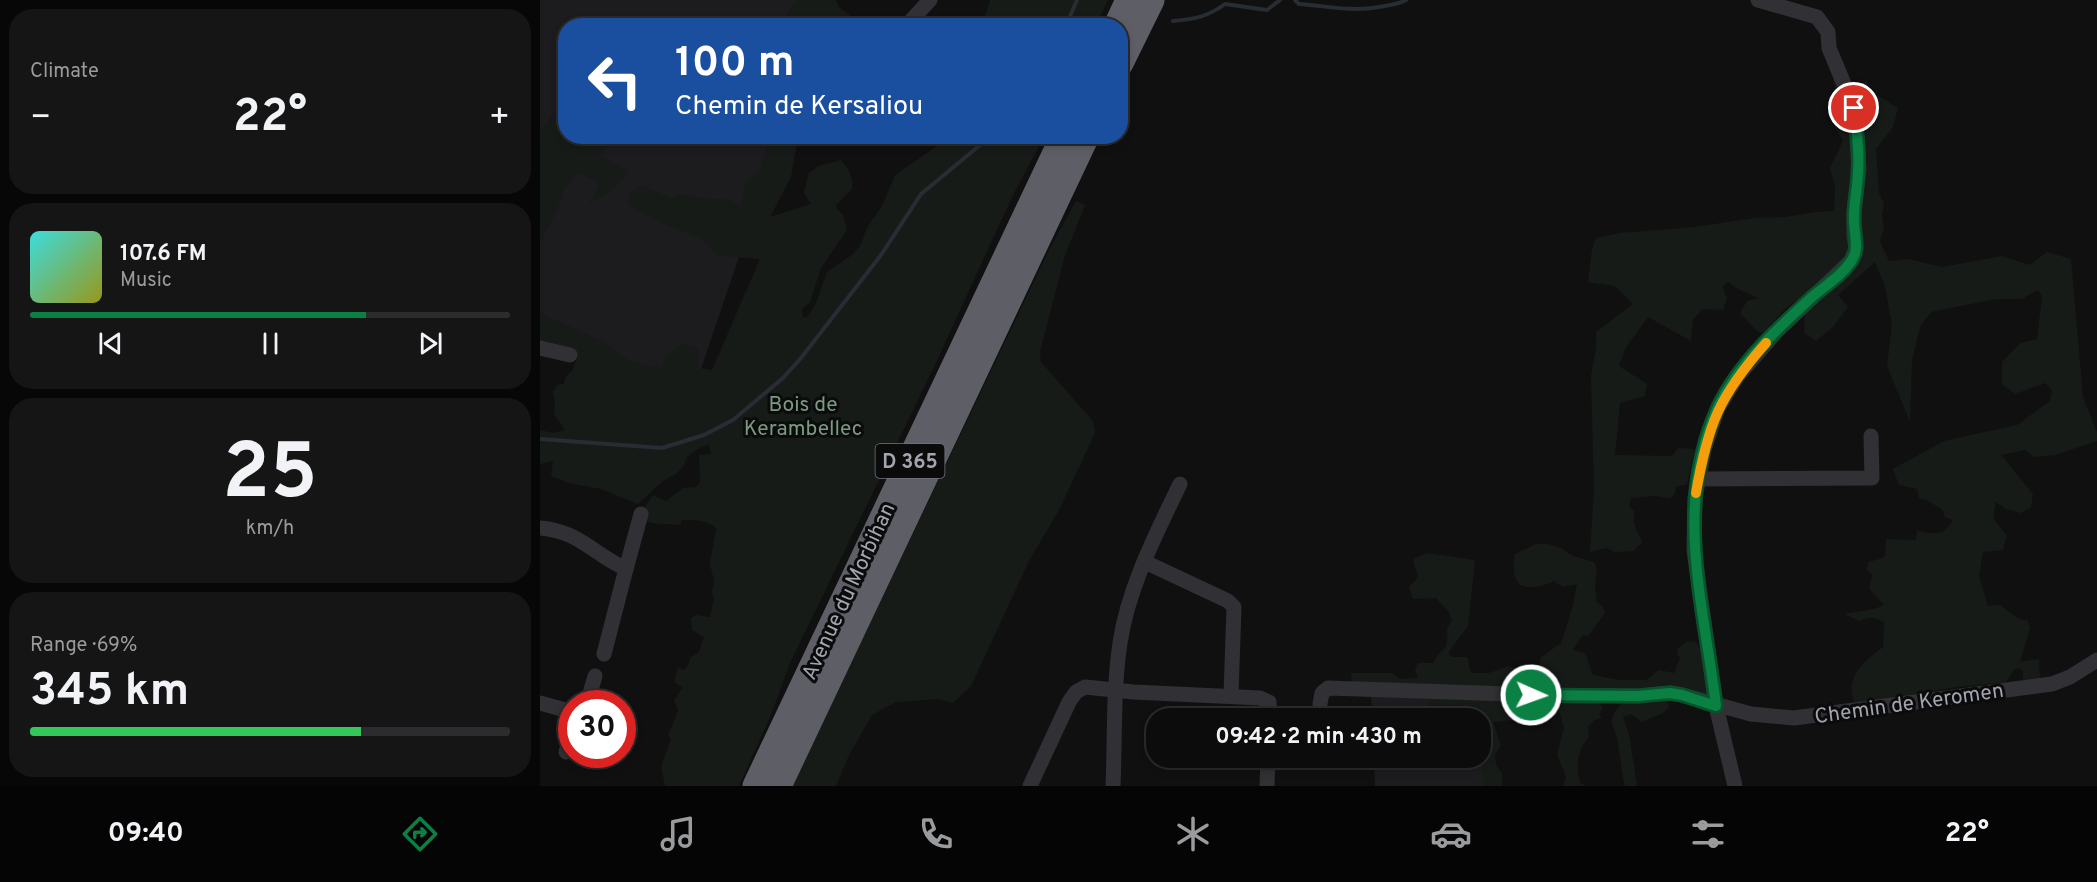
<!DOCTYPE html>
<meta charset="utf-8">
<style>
:root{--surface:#0c0c0d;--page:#151516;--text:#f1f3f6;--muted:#9a9b9d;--line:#2c2c2e;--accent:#0b8043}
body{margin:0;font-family:Overpass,sans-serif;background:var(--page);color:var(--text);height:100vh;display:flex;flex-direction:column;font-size:22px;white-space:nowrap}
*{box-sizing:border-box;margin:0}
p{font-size:20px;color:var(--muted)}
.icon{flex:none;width:33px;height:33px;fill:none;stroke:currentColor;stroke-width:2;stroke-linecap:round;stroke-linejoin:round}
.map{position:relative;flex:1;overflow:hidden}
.panel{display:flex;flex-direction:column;gap:9px;padding:9px;background:#070707;width:540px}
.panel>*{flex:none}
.banner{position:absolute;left:18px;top:18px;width:570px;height:126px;border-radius:24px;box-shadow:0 3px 9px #0003,0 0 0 2px var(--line);background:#1a4fa0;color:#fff;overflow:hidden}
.speed{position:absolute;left:18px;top:690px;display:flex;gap:12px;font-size:30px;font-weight:700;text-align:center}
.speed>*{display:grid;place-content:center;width:78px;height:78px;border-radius:50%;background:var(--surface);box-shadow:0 3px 9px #0003,0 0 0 2px var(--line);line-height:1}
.speed .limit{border:9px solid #d22;background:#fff;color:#111}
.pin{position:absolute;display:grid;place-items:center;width:51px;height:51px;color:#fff;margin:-26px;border:3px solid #fff;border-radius:50%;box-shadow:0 2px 6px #0007}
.me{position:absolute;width:66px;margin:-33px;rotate:92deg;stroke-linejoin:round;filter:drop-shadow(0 0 4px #0008)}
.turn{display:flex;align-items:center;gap:21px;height:126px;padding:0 18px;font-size:27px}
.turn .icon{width:78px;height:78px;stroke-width:2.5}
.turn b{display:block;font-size:42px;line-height:51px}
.big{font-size:45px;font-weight:700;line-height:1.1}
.panel .widget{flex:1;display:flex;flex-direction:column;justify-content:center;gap:9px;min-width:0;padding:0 21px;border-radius:24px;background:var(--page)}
.panel .dial{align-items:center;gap:0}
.dial b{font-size:78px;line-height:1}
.song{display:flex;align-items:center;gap:18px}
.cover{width:72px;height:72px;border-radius:9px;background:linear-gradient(135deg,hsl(180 70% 55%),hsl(60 70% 35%))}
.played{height:6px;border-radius:3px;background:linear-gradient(90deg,var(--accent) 70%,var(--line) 70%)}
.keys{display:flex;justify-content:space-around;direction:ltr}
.heat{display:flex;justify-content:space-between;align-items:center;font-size:33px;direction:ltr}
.charge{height:9px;border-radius:4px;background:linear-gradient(90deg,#34c759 69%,var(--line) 0)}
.trip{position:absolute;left:606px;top:708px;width:345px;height:60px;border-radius:24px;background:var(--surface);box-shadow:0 3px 9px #0003,0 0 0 2px var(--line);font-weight:700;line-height:60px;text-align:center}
.dock{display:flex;height:96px;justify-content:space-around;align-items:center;background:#050505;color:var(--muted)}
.dock .icon{width:42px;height:42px}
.dock .selected{color:var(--accent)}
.dock b{font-size:27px;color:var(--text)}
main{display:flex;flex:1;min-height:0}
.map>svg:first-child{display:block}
.built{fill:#1c1c1e}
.green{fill:#171b18}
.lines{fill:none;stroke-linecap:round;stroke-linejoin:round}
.stream{stroke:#282c33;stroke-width:4}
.street{stroke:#313135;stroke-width:15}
.highway{stroke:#5e5f66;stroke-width:27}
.route-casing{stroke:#07532c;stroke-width:15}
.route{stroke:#0b8043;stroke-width:10}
.slow{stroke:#f59e0b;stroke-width:10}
.labels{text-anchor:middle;stroke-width:6;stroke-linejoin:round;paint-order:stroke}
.shield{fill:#0b0b0c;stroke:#75767f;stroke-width:1.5}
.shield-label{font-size:20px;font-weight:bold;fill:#a2a4b0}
.park-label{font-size:21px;fill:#7b9a82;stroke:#0b0b0c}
.street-label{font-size:21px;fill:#a2a4b0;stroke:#0b0b0c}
</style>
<main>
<section class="panel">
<div class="widget"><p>Climate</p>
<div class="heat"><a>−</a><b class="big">22°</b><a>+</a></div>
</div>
<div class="widget">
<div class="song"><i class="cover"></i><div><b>107.6 FM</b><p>Music</p></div></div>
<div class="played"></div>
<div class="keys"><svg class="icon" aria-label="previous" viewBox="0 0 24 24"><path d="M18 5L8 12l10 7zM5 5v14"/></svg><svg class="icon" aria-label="pause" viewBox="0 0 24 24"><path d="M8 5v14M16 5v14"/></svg><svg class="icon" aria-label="next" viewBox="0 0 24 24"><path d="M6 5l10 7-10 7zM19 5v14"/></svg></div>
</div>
<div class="widget dial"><b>25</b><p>km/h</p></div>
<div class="widget"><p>Range · 69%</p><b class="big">345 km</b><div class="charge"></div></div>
</section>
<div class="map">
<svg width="1557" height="786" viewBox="0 0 1557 786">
<rect width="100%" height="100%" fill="#101011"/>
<g class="built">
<path d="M0 0H267L261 25 26 26V136L232 137 200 254 161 369 152 384 41 349 0 343Z"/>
<path d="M831 696 946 698 948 786H835L834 758H940V718H832Z"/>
</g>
<g class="green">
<path d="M257 0H296L299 7 322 25H239Z"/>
<path d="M450 0H568L556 25H447L445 16Z"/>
<path d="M1293 68 1314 90 1327 80 1330 95H1337L1358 108 1353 127 1336 149 1339 193 1344 204 1342 215 1344 228 1340 241 1349 261 1368 259 1402 267 1462 256 1490 265 1507 252 1531 259 1543 397 1557 432V441L1515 455 1494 457 1485 450 1461 455 1493 494 1491 507 1481 513 1466 509 1456 502 1453 518 1467 536 1463 550 1443 552 1439 576 1448 606 1460 605 1479 619 1487 620 1490 628 1480 662 1499 659 1500 679 1483 684V670L1475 668 1466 682 1416 687 1319 704 1314 702C1305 675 1324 662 1343 647L1344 622C1335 617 1329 617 1319 621L1304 614C1318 611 1332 611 1344 605L1329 589 1332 575 1326 569 1329 562 1345 557 1346 539 1376 540 1377 531C1395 533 1403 538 1413 520L1405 517 1402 509 1388 501 1379 498 1377 489 1359 485 1353 469 1404 441 1477 425 1510 401 1512 390 1505 383 1475 394 1462 384V362L1480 343 1497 339 1502 296 1498 290 1482 299H1456L1391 312 1380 327 1372 360 1370 422 1347 366 1352 325 1345 286 1335 262 1298 295 1308 307 1293 327 1276 341 1264 333 1265 311 1263 298C1247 303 1235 320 1224 333L1218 332 1200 313 1207 301 1218 298 1198 289 1188 282 1182 286 1187 298 1183 310 1162 309 1153 320 1151 341 1108 317 1086 347 1079 366 1107 384 1105 396 1080 403 1075 455 1132 456 1138 448 1155 449 1147 484 1136 487 1135 494 1130 498 1115 496 1091 498 1089 506 1094 511V524L1102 542 1094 551 1075 552 1067 548 1050 552 1054 491 1051 376 1056 348V332L1093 304 1075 286 1048 282 1052 250 1056 238 1080 233 1154 227 1215 218 1245 217 1276 212 1294 211 1295 186 1290 168 1303 141 1295 127C1297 123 1300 117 1300 113 1302 97 1290 87 1293 68Z"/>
<path d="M25 98 26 136 70 137 61 156 89 171C79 187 66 196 49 203L60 184 38 173 24 189 17 211 0 243V131Z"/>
<path d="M230 137H260L256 148 251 177 230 217 271 204 264 193 269 173 279 166 301 160C309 170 313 176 312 189L296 205 297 209 303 214 307 230 281 268 270 302 262 309 263 318 268 316 276 303 287 272 312 255 320 246 328 226 342 206 355 175 397 146 404 137H504L473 195 392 371 250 663 231 715 199 786H125L121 766 131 739 128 736 138 710 134 700 143 687 135 683V676L138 668 144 670 149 664 150 658 159 652 164 637 152 630 151 618 157 615 170 617 174 599 172 591 174 581 170 564 176 528C166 520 155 519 142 520L140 525C127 523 116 526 103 520V510L113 495 126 501 143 488 156 487 160 482 159 455 171 454 169 444 156 450 147 457 144 465 136 474 124 480 98 504 61 489 28 483 11 476 13 461 0 464V430L13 433 25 430 14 414 15 401 13 392 17 385 24 384 25 378 32 371 38 356 18 348 0 344V310L8 317 65 342 89 361 122 368 126 357 144 343 158 348 159 368 172 370 220 259 178 256 160 238 131 227 96 210 87 203 90 193 101 185 131 198 139 194 170 199H186L201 205 206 182 219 171Z"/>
<path d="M536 201 545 205 525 255 500 352 501 362 553 421 555 433 520 508 489 561 431 686 413 703 398 699 356 702 332 715 309 755 296 786H252L510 248Z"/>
<path d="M996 544H1008L1021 548 1033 556 1054 562C1059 570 1055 577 1055 586 1055 592 1057 595 1056 601L1063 607 1065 613 1049 635 1042 636 1033 650 1045 653 1053 675 1079 680H1107L1118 670 1134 673 1140 658 1137 654 1138 648 1146 642 1155 641 1160 648 1171 694 1127 699 1129 708 1123 713 1102 722 1091 714 1083 717 1089 734 1097 786H1085C1081 770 1080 754 1077 738 1076 733 1072 726 1072 720 1072 714 1077 709 1081 704L1079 698 1053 700 1063 707 1059 715 1062 718 1054 720 1048 727 1049 737C1037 750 1036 765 1040 782L1046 786H1057H1023L1026 776 1017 755 1024 728 1018 707 985 710 983 719 953 722 961 746 955 754 956 765 962 773V786H945L940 758V718H930C920 707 903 711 889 711L888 693 812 683 811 673H851L860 679 878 678 875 670 878 663H893C903 643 909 655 907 628L912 620 909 612 896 598 873 599 869 587 878 577 873 559 887 553 935 560 928 626 908 653 912 657H927L931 673H949L969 666 985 672 1000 670V658L1021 643 1032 609 1037 584 1023 587 1014 581C985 594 969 588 975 554Z"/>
</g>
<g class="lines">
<g class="stream">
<path d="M755 0 759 4C788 6 810 12 839 7 849 5 857 5 866 0"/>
<path d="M633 21C655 19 667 17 685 4L727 10 740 0"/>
<path d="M526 26 537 0"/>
<path d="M0 439 122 448 164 435 193 420 243 378 261 358 341 255 381 194 451 136"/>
</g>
<g class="street">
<path d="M366 26 390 0"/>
<path d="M0 348 30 355"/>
<path d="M1158 479 1332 478 1331 436"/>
<path d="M0 528C39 531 53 554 86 569L64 654"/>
<path d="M605 562 688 601 694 607 691 695"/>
<path d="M86 569 101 514"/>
<path d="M0 703 25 710 32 716"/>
<path d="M47 704 55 676"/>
<path d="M780 704 782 693 788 688 1036 696H1098L1130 693 1142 695 1211 714 1254 718 1512 684 1530 677 1557 660"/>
<path d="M26 752 32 732"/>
<path d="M490 786 529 702 536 692 545 687 594 692 720 698 729 702 730 718"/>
<path d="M573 786C575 739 573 690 580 643 588 588 616 534 640 484"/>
<path d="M727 786 728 758"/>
<path d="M1195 786 1176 706 1154 551 1155 498 1164 450 1178 408 1197 377 1237 331 1311 261 1316 248 1314 236V214L1319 168 1316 125 1314 108 1289 48 1288 32 1277 17 1218 0"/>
</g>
<g class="highway">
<path d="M577 26 589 0"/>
<path d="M580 63 611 0"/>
<path d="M216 786 524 136"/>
<path d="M238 786 546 136"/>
</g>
</g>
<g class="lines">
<defs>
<path id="route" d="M991 695 1098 696 1130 693 1142 695 1176 706C1164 604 1133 506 1178 407 1198 364 1238 328 1272 297 1286 285 1306 273 1314 256 1319 247 1313 227 1314 216 1314 201 1318 186 1318 171 1320 150 1316 128 1314 108"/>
</defs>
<use href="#route" class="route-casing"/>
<use href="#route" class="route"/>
<path class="slow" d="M1156 493C1168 424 1179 396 1226 343"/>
</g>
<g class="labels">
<rect class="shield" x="335.5" y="444" width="69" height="34" rx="4.5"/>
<g class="shield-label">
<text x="370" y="468">D 365</text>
</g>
<g class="park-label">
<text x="263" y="411">Bois de<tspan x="263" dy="24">Kerambellec</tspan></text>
</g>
<g class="street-label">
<text transform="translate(308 591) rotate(-65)" y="7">Avenue du Morbihan</text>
<text transform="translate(1369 703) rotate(-8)" y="7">Chemin de Keromen</text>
</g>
</g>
</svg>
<div class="speed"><div class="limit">30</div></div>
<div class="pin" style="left:1314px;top:108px;background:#d93025"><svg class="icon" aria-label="arrive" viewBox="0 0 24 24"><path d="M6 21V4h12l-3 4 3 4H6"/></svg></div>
<svg class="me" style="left:991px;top:695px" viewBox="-20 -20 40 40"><circle r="17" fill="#0b8043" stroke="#fff" stroke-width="3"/><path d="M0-11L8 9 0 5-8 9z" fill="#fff"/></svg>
<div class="trip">09:42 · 2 min · 430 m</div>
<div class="banner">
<div class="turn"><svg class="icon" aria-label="left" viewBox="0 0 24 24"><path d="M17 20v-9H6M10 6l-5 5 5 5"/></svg><div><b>100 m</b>Chemin de Kersaliou</div></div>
</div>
</div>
</main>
<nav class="dock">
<b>09:40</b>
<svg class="icon selected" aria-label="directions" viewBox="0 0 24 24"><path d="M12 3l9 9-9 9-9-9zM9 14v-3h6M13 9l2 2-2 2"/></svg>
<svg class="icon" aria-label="music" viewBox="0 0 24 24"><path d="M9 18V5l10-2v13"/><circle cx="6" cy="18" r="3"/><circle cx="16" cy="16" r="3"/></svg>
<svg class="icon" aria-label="phone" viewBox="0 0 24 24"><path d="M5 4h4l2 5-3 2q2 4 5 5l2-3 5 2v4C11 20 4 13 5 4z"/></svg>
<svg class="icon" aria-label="climate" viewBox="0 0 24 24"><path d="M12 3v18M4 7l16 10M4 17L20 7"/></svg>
<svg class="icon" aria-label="car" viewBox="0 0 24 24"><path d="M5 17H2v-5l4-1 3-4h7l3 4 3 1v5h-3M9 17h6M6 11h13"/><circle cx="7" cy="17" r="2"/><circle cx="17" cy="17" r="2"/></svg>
<svg class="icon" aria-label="filters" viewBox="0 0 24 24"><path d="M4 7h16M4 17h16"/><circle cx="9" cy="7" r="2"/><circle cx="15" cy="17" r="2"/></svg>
<b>22°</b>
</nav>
